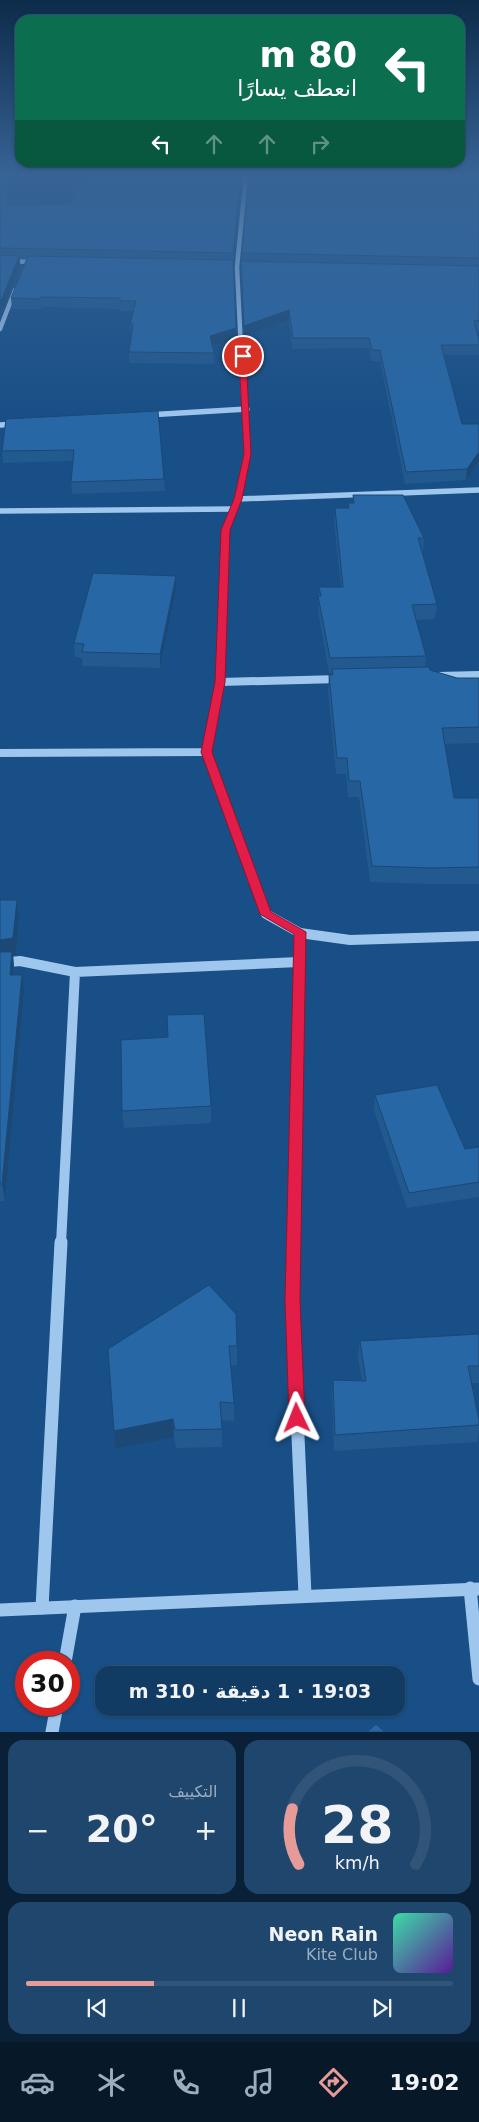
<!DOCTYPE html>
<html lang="ar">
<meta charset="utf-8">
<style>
:root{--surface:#123b64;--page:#1f466d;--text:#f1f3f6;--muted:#9cadbf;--line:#315578;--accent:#e69b98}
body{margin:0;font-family:"DejaVu Sans",Cairo,sans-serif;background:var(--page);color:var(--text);direction:rtl;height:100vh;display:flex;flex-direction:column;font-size:19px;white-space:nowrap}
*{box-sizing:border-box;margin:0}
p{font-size:16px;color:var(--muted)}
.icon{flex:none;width:28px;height:28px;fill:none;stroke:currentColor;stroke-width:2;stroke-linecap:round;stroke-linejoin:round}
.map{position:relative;height:1732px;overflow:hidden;direction:ltr}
.panel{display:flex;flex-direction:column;gap:8px;padding:8px;background:#0a2037;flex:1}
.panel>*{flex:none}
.hud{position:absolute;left:15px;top:15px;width:450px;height:152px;border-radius:15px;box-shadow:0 1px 4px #0004,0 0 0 1px var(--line);direction:rtl;background:#0b6e4f;color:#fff;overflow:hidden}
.speed{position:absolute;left:15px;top:1651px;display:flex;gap:10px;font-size:25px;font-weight:700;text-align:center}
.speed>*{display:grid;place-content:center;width:65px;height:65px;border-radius:50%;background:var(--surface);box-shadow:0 1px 4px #0004,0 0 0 1px var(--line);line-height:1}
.speed .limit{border:8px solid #d22;background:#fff;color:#111}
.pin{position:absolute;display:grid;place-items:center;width:42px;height:42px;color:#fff;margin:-21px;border:2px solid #fff;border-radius:50%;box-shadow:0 1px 5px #0007}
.me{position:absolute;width:55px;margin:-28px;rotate:358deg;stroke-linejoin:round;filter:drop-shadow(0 0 4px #0008)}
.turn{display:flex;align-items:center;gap:18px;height:105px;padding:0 25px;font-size:22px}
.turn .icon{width:65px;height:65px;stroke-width:2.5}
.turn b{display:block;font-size:35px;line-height:42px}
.lanes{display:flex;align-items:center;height:48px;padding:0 25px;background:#0003;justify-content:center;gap:25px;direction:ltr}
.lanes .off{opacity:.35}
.big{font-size:38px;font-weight:700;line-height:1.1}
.panel .card{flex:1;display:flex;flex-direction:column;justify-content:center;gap:8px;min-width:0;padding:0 18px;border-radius:15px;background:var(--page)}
.panel .dial{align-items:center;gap:0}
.dial svg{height:130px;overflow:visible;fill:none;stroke:var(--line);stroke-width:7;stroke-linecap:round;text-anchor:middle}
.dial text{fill:var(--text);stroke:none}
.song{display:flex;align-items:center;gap:15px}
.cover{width:60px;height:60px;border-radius:8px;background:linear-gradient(135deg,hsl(160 70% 55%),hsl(270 70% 35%))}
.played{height:5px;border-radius:2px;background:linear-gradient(90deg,var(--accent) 30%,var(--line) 30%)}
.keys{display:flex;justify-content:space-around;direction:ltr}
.heat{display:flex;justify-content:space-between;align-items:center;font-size:28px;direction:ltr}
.panel .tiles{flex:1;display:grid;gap:8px;grid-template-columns:1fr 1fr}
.card:last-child{grid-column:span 2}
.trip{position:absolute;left:95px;top:1666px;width:310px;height:50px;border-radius:15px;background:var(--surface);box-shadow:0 1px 4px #0004,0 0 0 1px var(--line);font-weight:700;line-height:50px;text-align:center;direction:rtl}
.dock{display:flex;height:80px;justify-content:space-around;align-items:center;background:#071828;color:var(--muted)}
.dock .icon{width:35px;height:35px}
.dock .active{color:var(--accent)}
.dock b{font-size:22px;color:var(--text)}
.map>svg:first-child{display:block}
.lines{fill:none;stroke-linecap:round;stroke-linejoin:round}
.minor-far4{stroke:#9fc7ed;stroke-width:4.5}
.minor-far3{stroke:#9fc7ed;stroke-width:5.5}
.minor-far2{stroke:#9fc7ed;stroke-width:8}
.minor-far1{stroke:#9fc7ed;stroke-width:10}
.minor{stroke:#9fc7ed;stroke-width:13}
.wall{fill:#22598e}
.shaded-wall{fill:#1b4874}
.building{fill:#2767a5;stroke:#1b4874}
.route{fill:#e11d48;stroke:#92132f}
</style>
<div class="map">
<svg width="479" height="1732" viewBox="0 0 479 1732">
<rect width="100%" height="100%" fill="#184f86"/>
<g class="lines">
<g class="minor-far4">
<path d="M0 261 36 262"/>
<path d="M0 329 15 290"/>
<path d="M241 349 237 267 246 175"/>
</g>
<g class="minor-far3">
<path d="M147 415 247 409"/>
<path d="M0 425 17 424"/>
<path d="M238 499 479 490"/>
<path d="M0 511 234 509"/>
<path d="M224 574 226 530 238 499 247 454 241 348"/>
</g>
<g class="minor-far2">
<path d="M438 676 479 675"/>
<path d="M220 682 340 679"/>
<path d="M206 752 248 866"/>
<path d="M0 753 206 752 220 682 224 573"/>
</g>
<g class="minor-far1">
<path d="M248 865 266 914 300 933 350 940 479 936"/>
<path d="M0 963 20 961 75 972"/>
<path d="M61 1244 75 972 299 962"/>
<path d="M293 1244 300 933"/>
</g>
<g class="minor">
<path d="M293 1242 292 1300 305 1595"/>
<path d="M470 1588 479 1679"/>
<path d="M42 1608 61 1242"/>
<path d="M0 1610 479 1589"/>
<path d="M65 1662 75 1606"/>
<path d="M52 1732 57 1705"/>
</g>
</g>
<g class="wall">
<path d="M0 175H13L9 205 71 204 242 178 233 262 236 339 213 347 214 353V364L129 363V352L132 335H131L130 324 134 311H120V309L42 307 41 309H12L11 298 27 258H20V266L3 309 0 310Z"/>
<path d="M477 176 479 177V331H476L479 340V355H444L462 424H479V461L466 480 405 484 380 361H371L369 348 292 349 289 320 244 336 241 271 242 253Z"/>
<path d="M6 419 164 479 165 491 72 494 71 482 73 461 3 463 2 451Z"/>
<path d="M353 495 424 538 423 552H422L437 604 435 619 416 620 426 656 425 667 430 670 457 678H479V743L445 744 454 798H479V884H430L370 882 359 797H348L346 774H336L328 691 329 675H332V673H329L318 611 319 587H341L334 522 335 508H348V503H353Z"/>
<path d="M176 589 160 668 83 666 82 658 75 657 74 643Z"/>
<path d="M0 900H17L19 916 16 955H13L14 968V975L24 992 5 1201H0Z"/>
<path d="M168 1037 211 1106V1123L124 1128 122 1111Z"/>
<path d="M375 1095 465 1149 479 1147V1197L407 1208 374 1110Z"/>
<path d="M479 1334V1383H472L479 1420V1431L477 1442 334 1451 332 1397 333 1380 362 1381 358 1358 360 1341Z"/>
<path d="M237 1346V1365H231L234 1403V1421L222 1420V1447L176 1448 174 1437 115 1449 108 1349Z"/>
</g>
<g class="shaded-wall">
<path d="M11 175H13L8 214 7 205Z"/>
<path d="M241 175 242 178 233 262V253Z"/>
<path d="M19 256 20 266 3 309 0 310V300Z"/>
<path d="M289 310V320L244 336V326Z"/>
<path d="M236 328V339L211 347 210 336Z"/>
<path d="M479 452V461L466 480 467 469Z"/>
<path d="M176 576V589L160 668V654Z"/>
<path d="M17 900 19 916 16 955H13L14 968 12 992 0 957V940Z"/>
<path d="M22 975 24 992 5 1201 2 1184Z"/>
<path d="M173 1419 174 1437 115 1449 114 1431Z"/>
</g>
<g class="building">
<path d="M0 175H11L7 205 71 204 79 185H86L85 175H241L233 253 0 248Z"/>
<path d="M249 175H476L479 177V258L242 253Z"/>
<path d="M0 255 19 256 2 299 0 300Z"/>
<path d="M28 256 233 260 236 328 210 336 214 353 129 352 133 324H130L136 301H120V298L41 297 40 299 11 298Z"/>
<path d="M241 261 479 266V320L474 321 479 340V345H441L462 424H479V452L467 469 406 472 380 350H372L369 338H293L289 310 244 326Z"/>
<path d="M158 411 164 479 71 482 74 450 2 451 6 419Z"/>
<path d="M353 495H403L424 538H418L437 604 412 605 426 656 330 658 318 596H321L319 587H343L335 508H349L348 503H354Z"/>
<path d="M93 573 176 576 160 654 82 652 84 644 74 643Z"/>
<path d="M429 667 430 670 457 678H479V727L442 728 454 798H479V867L432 868 372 866 360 781H349L347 758H337L329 675H333L332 669Z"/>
<path d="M0 900H17L13 938 0 940Z"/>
<path d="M0 952H12L10 975H22L2 1184H0Z"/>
<path d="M204 1014 211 1106 122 1111 121 1040 168 1037 167 1015Z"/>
<path d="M437 1085 465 1149 479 1147V1182L409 1193 375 1095Z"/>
<path d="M209 1285 236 1314 237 1346H229L234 1403 220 1402 222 1429 175 1430 173 1419 114 1431 108 1349Z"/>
<path d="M479 1334V1366H468L479 1420V1425L335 1435 333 1380 366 1381 360 1341Z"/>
<path d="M376 1724 385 1732H367Z"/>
</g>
<linearGradient id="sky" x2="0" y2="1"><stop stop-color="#0d2b4a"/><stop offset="0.42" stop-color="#376395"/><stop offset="1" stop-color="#376395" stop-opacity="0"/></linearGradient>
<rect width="479" height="417" fill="url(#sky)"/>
<path class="route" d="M243 354 246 356 251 454 242 499 230 530 225 682 212 752 271 912 306 932 300 1300 305 1418 303 1423 297 1425 291 1423 289 1418 285 1300 294 934 260 914 201 752 215 682 221 530 234 499 244 454 239 356Z"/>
</svg>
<div class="speed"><div class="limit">30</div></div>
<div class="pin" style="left:243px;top:356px;background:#d93025"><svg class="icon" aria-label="arrive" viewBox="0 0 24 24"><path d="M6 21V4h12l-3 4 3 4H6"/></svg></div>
<svg class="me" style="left:297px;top:1418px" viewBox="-20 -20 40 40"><path d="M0-17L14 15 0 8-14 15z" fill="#e11d48" stroke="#fff" stroke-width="4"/></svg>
<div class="trip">19:03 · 1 دقيقة · 310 m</div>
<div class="hud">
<div class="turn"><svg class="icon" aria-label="left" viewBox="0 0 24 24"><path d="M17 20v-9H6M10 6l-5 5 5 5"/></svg><div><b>80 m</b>انعطف يسارًا</div></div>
<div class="lanes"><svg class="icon" aria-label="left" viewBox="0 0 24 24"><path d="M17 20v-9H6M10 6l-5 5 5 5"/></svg><svg class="icon off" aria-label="ahead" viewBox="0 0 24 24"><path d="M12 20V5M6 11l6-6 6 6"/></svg><svg class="icon off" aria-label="ahead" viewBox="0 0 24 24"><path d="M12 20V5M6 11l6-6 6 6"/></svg><svg class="icon off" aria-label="right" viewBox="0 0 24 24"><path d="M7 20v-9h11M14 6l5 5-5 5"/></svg></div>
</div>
</div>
<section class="panel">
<div class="tiles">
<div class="card dial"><svg viewBox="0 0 100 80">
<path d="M14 69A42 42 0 1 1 86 69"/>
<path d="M14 69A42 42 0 0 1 10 35" stroke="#e69b98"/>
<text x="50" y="56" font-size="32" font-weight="700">28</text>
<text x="50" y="72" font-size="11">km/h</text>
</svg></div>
<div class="card"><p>التكييف</p>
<div class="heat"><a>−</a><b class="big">20°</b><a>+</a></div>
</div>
<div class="card">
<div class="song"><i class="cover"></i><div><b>Neon Rain</b><p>Kite Club</p></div></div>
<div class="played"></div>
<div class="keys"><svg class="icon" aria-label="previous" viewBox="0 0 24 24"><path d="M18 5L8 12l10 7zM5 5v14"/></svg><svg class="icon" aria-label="pause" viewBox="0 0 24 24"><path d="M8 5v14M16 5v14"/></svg><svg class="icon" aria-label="next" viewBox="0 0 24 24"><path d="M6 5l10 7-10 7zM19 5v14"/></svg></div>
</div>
</div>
</section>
<nav class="dock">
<b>19:02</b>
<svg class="icon active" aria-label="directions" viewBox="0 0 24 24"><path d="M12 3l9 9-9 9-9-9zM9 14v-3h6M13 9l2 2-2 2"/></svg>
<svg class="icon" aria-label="music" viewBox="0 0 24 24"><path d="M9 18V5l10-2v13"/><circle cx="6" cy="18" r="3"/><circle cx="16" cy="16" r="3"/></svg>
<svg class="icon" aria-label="phone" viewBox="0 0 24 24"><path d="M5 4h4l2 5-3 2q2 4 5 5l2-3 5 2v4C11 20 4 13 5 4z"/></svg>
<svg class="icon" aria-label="climate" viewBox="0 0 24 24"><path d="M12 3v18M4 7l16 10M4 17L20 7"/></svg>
<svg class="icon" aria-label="car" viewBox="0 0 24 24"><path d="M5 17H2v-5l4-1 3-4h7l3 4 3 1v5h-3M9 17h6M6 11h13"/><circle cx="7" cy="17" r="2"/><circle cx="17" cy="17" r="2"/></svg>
</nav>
